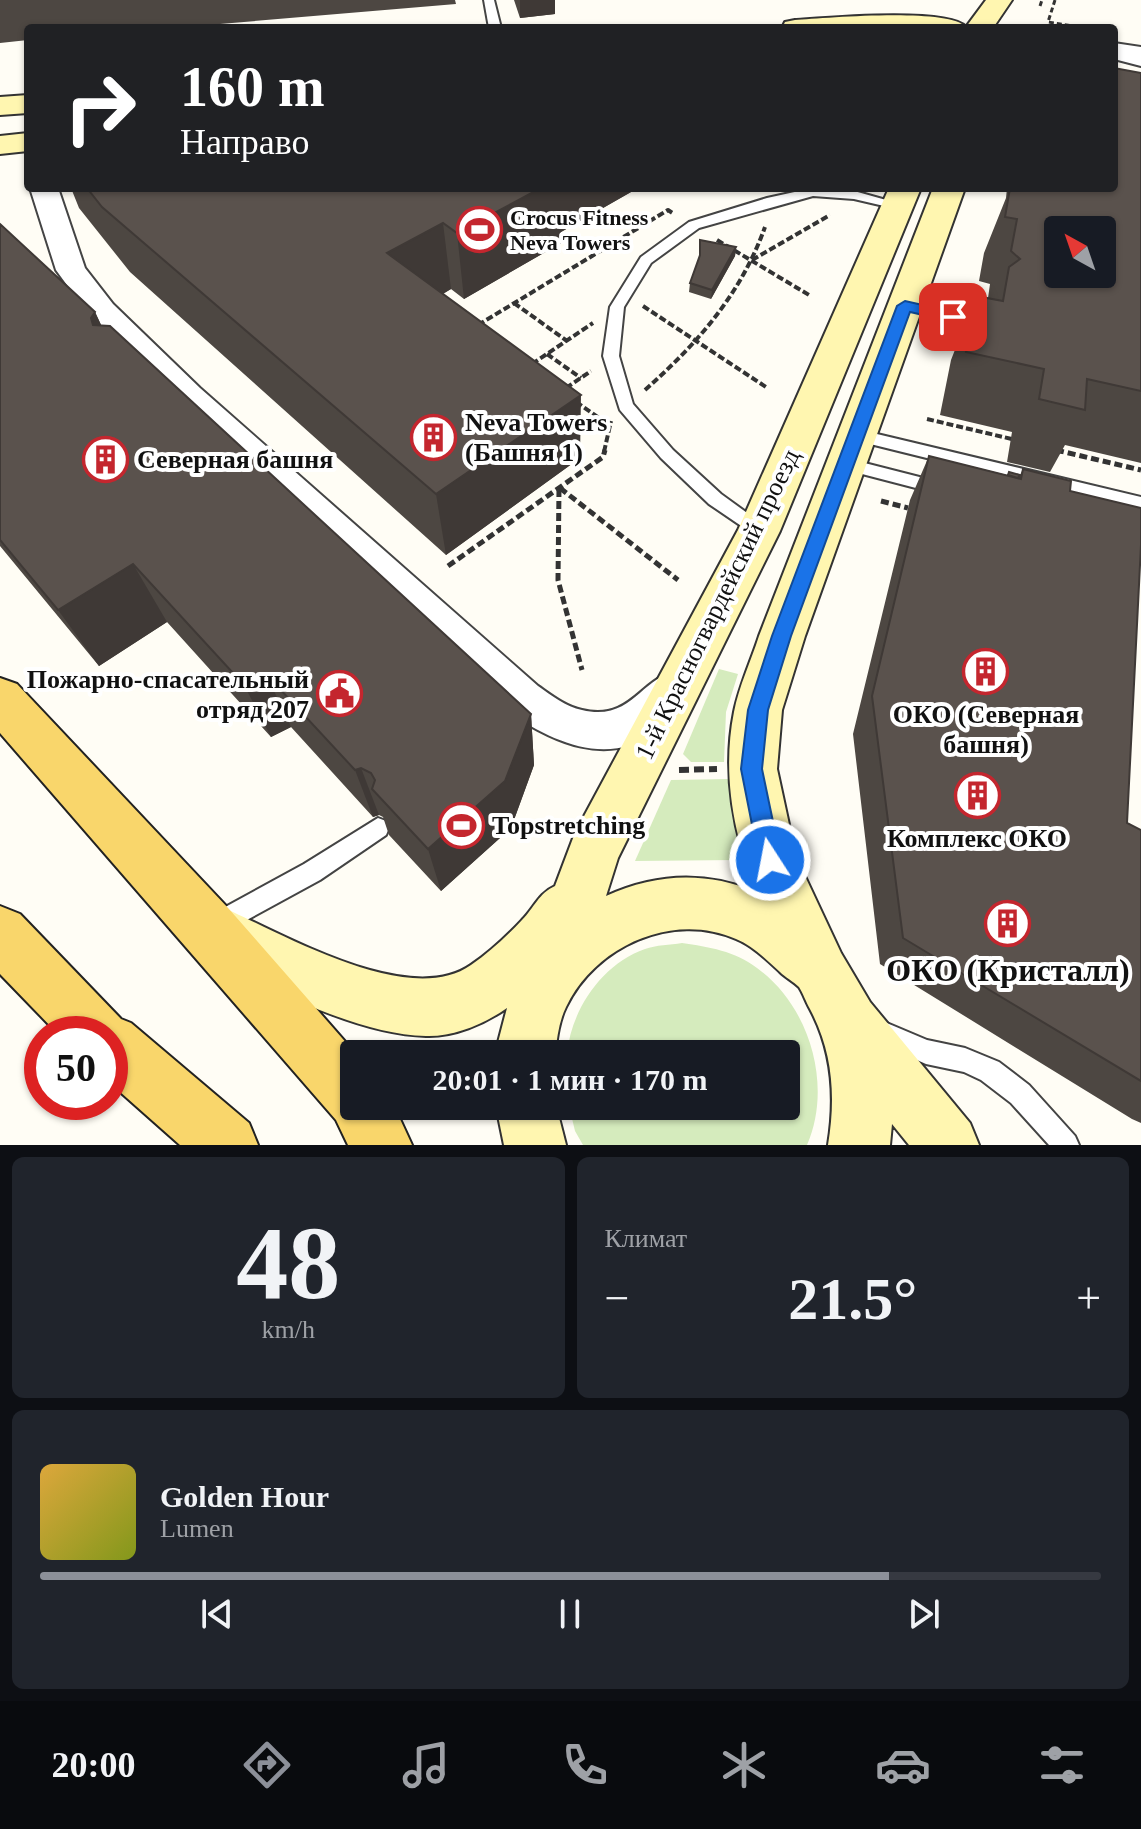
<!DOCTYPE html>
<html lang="ru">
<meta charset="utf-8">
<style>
:root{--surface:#171b24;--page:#20242c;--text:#f1f3f6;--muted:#9ea1a6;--line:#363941;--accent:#8c9099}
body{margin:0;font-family:"Times New Roman",serif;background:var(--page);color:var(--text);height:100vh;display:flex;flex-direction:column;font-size:30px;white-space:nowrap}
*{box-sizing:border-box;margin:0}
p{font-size:26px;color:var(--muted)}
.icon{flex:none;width:44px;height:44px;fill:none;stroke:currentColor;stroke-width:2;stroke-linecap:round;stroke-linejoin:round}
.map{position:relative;height:1145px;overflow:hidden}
.panel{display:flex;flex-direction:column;gap:12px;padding:12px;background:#0d0f14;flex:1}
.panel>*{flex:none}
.banner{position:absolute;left:24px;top:24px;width:1094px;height:168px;border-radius:8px;box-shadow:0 2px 6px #0004;background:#202124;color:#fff;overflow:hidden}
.needle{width:52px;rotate:320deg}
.tools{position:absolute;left:1044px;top:216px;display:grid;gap:16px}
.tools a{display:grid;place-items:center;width:72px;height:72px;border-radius:8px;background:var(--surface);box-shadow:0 2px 6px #0004;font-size:40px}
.speed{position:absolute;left:24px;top:1016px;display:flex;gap:16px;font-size:40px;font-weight:700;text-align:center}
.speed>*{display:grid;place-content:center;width:104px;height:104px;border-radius:50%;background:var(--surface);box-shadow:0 2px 6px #0004;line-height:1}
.speed .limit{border:12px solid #d22;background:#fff;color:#111}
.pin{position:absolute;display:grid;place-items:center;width:68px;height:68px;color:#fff;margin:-34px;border-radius:16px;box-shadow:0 4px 12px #0006}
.me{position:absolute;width:88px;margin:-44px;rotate:349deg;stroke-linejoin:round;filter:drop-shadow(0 0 6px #0008)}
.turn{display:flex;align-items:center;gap:28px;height:168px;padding:0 24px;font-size:36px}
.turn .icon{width:104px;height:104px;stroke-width:2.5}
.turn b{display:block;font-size:56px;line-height:68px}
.big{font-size:60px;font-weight:700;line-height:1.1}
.panel .widget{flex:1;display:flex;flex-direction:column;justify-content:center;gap:12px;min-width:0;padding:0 28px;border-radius:12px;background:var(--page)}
.panel .dial{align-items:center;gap:0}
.dial b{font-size:104px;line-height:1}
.song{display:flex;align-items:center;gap:24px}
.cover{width:96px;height:96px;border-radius:12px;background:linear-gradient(135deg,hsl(40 70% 55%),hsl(70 70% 35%))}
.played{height:8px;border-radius:4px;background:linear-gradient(90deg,var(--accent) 80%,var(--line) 80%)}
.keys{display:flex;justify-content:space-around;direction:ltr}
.heat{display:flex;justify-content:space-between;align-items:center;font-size:44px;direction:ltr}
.panel .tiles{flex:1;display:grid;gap:12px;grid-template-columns:1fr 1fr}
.widget:last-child{grid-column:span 2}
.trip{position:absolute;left:340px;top:1040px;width:460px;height:80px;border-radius:8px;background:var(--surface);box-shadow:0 2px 6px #0004;font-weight:700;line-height:80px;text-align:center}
.tab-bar{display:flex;height:128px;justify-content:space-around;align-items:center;background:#090b0e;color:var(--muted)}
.tab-bar .icon{width:56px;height:56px}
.tab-bar .active{color:var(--accent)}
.tab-bar b{font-size:36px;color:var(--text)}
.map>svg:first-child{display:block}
.green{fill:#d5ebbd}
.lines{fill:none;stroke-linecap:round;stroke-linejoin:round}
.lane-casing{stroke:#444;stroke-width:4}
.street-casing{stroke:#444;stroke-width:4}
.secondary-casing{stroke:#333;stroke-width:4}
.primary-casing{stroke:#222;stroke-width:4}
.path-far3{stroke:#333;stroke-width:3;stroke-dasharray:5 3;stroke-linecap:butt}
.path-far2{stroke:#333;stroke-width:4;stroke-dasharray:7 3;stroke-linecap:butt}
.path-far1{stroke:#333;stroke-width:5;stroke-dasharray:8 4;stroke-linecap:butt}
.path{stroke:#333;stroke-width:6;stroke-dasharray:10 5;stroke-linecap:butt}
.lane{fill:#fff;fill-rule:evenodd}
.street{fill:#fff;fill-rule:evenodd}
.secondary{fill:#fff6b0;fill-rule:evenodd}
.primary{fill:#f9d66b;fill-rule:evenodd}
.wall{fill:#4d4742}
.shaded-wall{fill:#3f3936}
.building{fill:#5a524d;stroke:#3f3936;stroke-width:2;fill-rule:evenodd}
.route{fill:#1a73e8;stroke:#114b97;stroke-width:2}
.labels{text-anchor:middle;stroke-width:8;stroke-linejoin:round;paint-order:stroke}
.far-poi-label{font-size:22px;font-weight:bold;fill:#111;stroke:#fff;text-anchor:start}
.poi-label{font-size:26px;font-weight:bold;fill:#111;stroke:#fff;text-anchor:start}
.street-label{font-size:26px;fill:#111;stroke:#fff}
.near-poi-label{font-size:32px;font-weight:bold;fill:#111;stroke:#fff}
</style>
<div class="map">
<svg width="1141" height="1145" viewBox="0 0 1141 1145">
<rect width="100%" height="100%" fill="#fffdf5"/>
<g class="green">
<path d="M719 669 738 674 726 712 724 762H691L683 754Z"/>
<path d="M728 779 741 847 736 860 635 861 671 780Z"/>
<path d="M682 943C709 947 735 951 757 968 810 1006 833 1086 807 1145H583L575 1131 569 1106H786V1054H567C571 1010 602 964 645 949 656 945 670 945 682 943Z"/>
</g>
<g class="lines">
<defs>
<g id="lane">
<path d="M484 0H494L501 28H489Z"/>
<path d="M1114 53 1141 60V66L1114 59Z"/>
<path d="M813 188 854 191 904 205 897 209 854 199 813 196 699 228 651 263 624 307 619 356 633 404 673 450 721 494 765 526 768 531 759 538 709 504 661 458 620 410 603 356 610 307 641 257 689 222 767 198Z"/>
<path d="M905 301 983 318 990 323 983 328 900 309 898 306Z"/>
<path d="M856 429 1141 497V511L850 439 848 435 850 431Z"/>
<path d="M845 458 939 482 947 488 939 494 839 468 837 464 839 460Z"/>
<path d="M378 818 386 821 389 828 386 835 320 880 223 933 215 936 207 933 204 925 207 917 304 864Z"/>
<path d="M882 1021 927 1040 965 1048 999 1062 1029 1085 1075 1136 1079 1145H1049L1011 1103 981 1080 964 1072 926 1064 874 1041 870 1033 874 1025Z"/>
</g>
<g id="street">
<path d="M1114 43 1141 47V61L1114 57Z"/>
<path d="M30 188H58L85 268 113 304 200 388 538 686C551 695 566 707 582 710 639 724 645 661 688 676L694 689C685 706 672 719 657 731 608 768 553 742 508 712L176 404 91 318 56 270Z"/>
</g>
<g id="secondary">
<path d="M986 0H1012L993 28H782L785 22 795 20C824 18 949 7 966 27Z"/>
<path d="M28 95V113L0 115V97Z"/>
<path d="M28 133V151L0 154V136Z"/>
<path d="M889 188H921L780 531 618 858 606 896C656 873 706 871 757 892 733 836 722 772 734 712 739 686 751 661 759 636L933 188H965L805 636 782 710 777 769 796 857 841 953 870 1002 970 1123 979 1145H909L892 1124 890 1145H828C836 1097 833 1052 810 1009 806 1002 803 993 799 987 794 982 785 977 780 972 767 960 753 946 736 939 673 911 595 946 566 1007 559 1021 557 1038 555 1054H495L507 1008C484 1024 454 1037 426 1036 349 1034 262 982 193 951L185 931 193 911 213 903C277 930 407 1010 471 965 490 952 507 936 522 920 534 908 539 893 555 886L575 833 738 530Z"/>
<path d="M496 1106H556L566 1145H504Z"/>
</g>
<g id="primary">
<path d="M0 678 17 684 229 909 356 1054 354 1106H394L412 1145H348L336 1120 0 733Z"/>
<path d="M0 906 20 914 121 1019 131 1023 249 1123 258 1145H180L110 1083V1034H58L0 974Z"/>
</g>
</defs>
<use href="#lane" class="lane-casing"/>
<use href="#street" class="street-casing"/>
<use href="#secondary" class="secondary-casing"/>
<use href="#primary" class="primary-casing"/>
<g class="path-far3">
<path d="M1055 0 1048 22 1086 28"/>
<path d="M1040 6 1042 0"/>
</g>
<g class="path-far2">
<path d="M717 240 809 295"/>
<path d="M752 260 830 215"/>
<path d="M514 303 567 341"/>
<path d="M643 306 766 387"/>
<path d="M478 325 668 210 674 214"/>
<path d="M547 354 581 378"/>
<path d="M532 364 593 323"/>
<path d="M566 388 591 371"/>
<path d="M645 390C698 343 741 294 765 227"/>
<path d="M576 402 608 424"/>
<path d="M927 419 1016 440"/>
<path d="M1056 450 1063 452"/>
<path d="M604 452 611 421"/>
</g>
<g class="path-far1">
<path d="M1056 450 1141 470"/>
<path d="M560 488 678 580"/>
<path d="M559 489 558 580 582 670"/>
<path d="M881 501 908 508"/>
<path d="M448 566 603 457 605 450"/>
</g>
<path class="path" d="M679 770 717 769"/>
<use href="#lane" class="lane"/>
<use href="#street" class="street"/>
<use href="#secondary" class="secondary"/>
<use href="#primary" class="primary"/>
</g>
<g class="wall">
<path d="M0 0H455L456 4 172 28H28V40L0 43Z"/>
<path d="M514 0H555V14L520 18Z"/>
<path d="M1141 73V463L1065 445 1050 472 1007 462 1012 432 940 415 951 360 976 296 988 298 990 284 979 281 984 253 1006 198 1007 188H1114Z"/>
<path d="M71 188H638L561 232V243L464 299 451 289 443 294 580 458 446 555 130 272 79 208Z"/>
<path d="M0 224 95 312 101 325 531 714 534 765 511 828 441 891 389 835 383 817 379 815 373 817 291 727 271 737 167 622 99 666 0 546Z"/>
<path d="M700 240 736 247 735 256 711 299 689 292 690 283 699 258Z"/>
<path d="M929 456 1007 475 1009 472 1020 475 1023 469 1070 491 1127 823 1141 830V1123L1132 1119 880 964 853 734 910 500Z"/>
</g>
<g class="shaded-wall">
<path d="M520 0H555V14L520 18Z"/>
<path d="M541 188H638L561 232V243L464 299 457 233Z"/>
<path d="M443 223 451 289 398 319 387 253Z"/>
<path d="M736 247 735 256 711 299 712 290Z"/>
<path d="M95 312 125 376 93 325 91 318Z"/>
<path d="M581 395 580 458 446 555 436 494Z"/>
<path d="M133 564 167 622 99 666 58 610Z"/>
<path d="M266 674 291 727 271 737 244 685Z"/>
<path d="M531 714 534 765 511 828 441 891 428 849Z"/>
<path d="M361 768 379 815 373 817 355 770Z"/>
</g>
<g class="building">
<path d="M1114 68 1141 73V391L1087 379 1085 410 1039 399 1044 369 966 352 976 296 1003 301 1009 267 1020 259 1011 251 1017 219 1005 217 1010 188 1021 190 1022 188H1114ZM1058 230H1102V274H1058Z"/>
<path d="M87 188H541L457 233 443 223 387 253 581 395 436 494 102 207Z"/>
<path d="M0 224 95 312 91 318 93 325 110 326 531 714 505 781 428 849 372 789 375 780 371 773 361 768 355 770 266 674 244 685 133 564 58 610 0 540Z"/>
<path d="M700 240 736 247 712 290 690 283 700 255Z"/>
<path d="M929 456 1021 479 1023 469 1071 481 1070 491 1141 508V545L1127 823 1141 830V1081L903 938 872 696Z"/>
<path d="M1009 472 1020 475 1018 478 1008 475Z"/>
</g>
<path class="route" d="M905 301 958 313 960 317 953 322 910 312 791 636 768 710 762 769 781 860 778 868 770 871 762 868 759 860 741 769 748 710 772 636 897 306Z"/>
<defs>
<symbol id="stadium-ring" viewBox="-11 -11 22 22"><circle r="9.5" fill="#fff" stroke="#c4262e" stroke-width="1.5"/><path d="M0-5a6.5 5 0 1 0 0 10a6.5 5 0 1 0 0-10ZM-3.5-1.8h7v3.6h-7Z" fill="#c4262e"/></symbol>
<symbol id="building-ring" viewBox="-11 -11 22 22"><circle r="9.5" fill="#fff" stroke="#c4262e" stroke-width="1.5"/><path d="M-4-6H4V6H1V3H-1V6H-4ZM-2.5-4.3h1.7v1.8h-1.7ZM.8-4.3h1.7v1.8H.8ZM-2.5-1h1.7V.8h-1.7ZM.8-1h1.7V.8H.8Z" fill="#c4262e"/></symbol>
<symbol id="civic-ring" viewBox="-11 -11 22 22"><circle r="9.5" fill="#fff" stroke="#c4262e" stroke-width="1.5"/><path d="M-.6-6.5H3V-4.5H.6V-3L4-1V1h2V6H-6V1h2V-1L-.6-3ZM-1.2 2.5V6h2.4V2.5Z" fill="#c4262e"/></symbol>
</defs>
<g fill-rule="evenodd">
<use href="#stadium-ring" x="454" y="204" width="51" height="51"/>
<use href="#building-ring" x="408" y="412" width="51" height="51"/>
<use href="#building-ring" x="80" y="434" width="51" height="51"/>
<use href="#building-ring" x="960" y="646" width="51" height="51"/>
<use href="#civic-ring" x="314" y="668" width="51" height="51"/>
<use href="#building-ring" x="952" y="770" width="51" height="51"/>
<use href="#stadium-ring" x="436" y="800" width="51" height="51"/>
<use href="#building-ring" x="982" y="898" width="51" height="51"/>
</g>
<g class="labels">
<g class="far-poi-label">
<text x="510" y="225">Crocus Fitness<tspan x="510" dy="25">Neva Towers</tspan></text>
</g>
<g class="poi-label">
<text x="465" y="431">Neva Towers<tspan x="465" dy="30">(Башня 1)</tspan></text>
<text x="137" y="468">Северная башня</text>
<text x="309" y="688" text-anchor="end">Пожарно-спасательный<tspan x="309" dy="30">отряд 207</tspan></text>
<text x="986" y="723" text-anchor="middle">ОКО (Северная<tspan x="986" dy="30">башня)</tspan></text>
<text x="492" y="834">Topstretching</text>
<text x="977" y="847" text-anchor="middle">Комплекс ОКО</text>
</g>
<g class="street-label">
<text transform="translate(717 604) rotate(-64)" y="9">1-й Красногвардейский проезд</text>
</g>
<g class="near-poi-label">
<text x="1008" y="981">ОКО (Кристалл)</text>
</g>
</g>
</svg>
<div class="tools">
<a><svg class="needle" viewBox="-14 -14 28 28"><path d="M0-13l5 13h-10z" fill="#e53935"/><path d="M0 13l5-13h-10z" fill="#9ea1a6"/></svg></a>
</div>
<div class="speed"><div class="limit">50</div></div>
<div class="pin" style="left:953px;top:317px;background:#d93025"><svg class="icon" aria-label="arrive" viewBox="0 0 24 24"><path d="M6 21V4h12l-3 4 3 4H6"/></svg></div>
<svg class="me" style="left:770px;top:860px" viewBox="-20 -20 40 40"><circle r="17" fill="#1a73e8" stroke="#fff" stroke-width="3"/><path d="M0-11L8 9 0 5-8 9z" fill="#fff"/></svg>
<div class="trip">20:01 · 1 мин · 170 m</div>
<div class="banner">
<div class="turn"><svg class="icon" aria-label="right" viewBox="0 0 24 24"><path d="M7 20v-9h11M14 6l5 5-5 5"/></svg><div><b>160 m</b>Направо</div></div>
</div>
</div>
<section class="panel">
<div class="tiles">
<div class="widget dial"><b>48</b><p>km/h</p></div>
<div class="widget"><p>Климат</p>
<div class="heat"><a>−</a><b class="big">21.5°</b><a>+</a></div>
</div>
<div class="widget">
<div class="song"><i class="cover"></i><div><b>Golden Hour</b><p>Lumen</p></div></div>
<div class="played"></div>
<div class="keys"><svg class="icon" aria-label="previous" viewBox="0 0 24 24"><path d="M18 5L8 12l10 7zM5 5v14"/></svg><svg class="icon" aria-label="pause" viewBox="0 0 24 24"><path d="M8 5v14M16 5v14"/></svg><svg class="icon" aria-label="next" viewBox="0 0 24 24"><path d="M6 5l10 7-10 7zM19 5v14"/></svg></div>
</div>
</div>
</section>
<nav class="tab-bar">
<b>20:00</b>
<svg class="icon active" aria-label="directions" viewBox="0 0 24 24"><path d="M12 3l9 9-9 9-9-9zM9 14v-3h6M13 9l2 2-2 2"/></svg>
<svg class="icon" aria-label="music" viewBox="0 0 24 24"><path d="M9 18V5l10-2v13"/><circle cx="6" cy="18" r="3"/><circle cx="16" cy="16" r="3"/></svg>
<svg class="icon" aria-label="phone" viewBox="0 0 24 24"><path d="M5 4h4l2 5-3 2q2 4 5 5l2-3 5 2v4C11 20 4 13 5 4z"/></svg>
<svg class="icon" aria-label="climate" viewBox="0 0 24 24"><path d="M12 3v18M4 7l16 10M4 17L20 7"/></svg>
<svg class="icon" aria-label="car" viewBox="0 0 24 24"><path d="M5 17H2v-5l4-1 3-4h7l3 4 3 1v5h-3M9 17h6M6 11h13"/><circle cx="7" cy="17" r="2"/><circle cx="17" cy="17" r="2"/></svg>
<svg class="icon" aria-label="filters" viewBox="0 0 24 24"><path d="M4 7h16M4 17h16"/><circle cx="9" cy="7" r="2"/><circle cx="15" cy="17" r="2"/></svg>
</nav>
